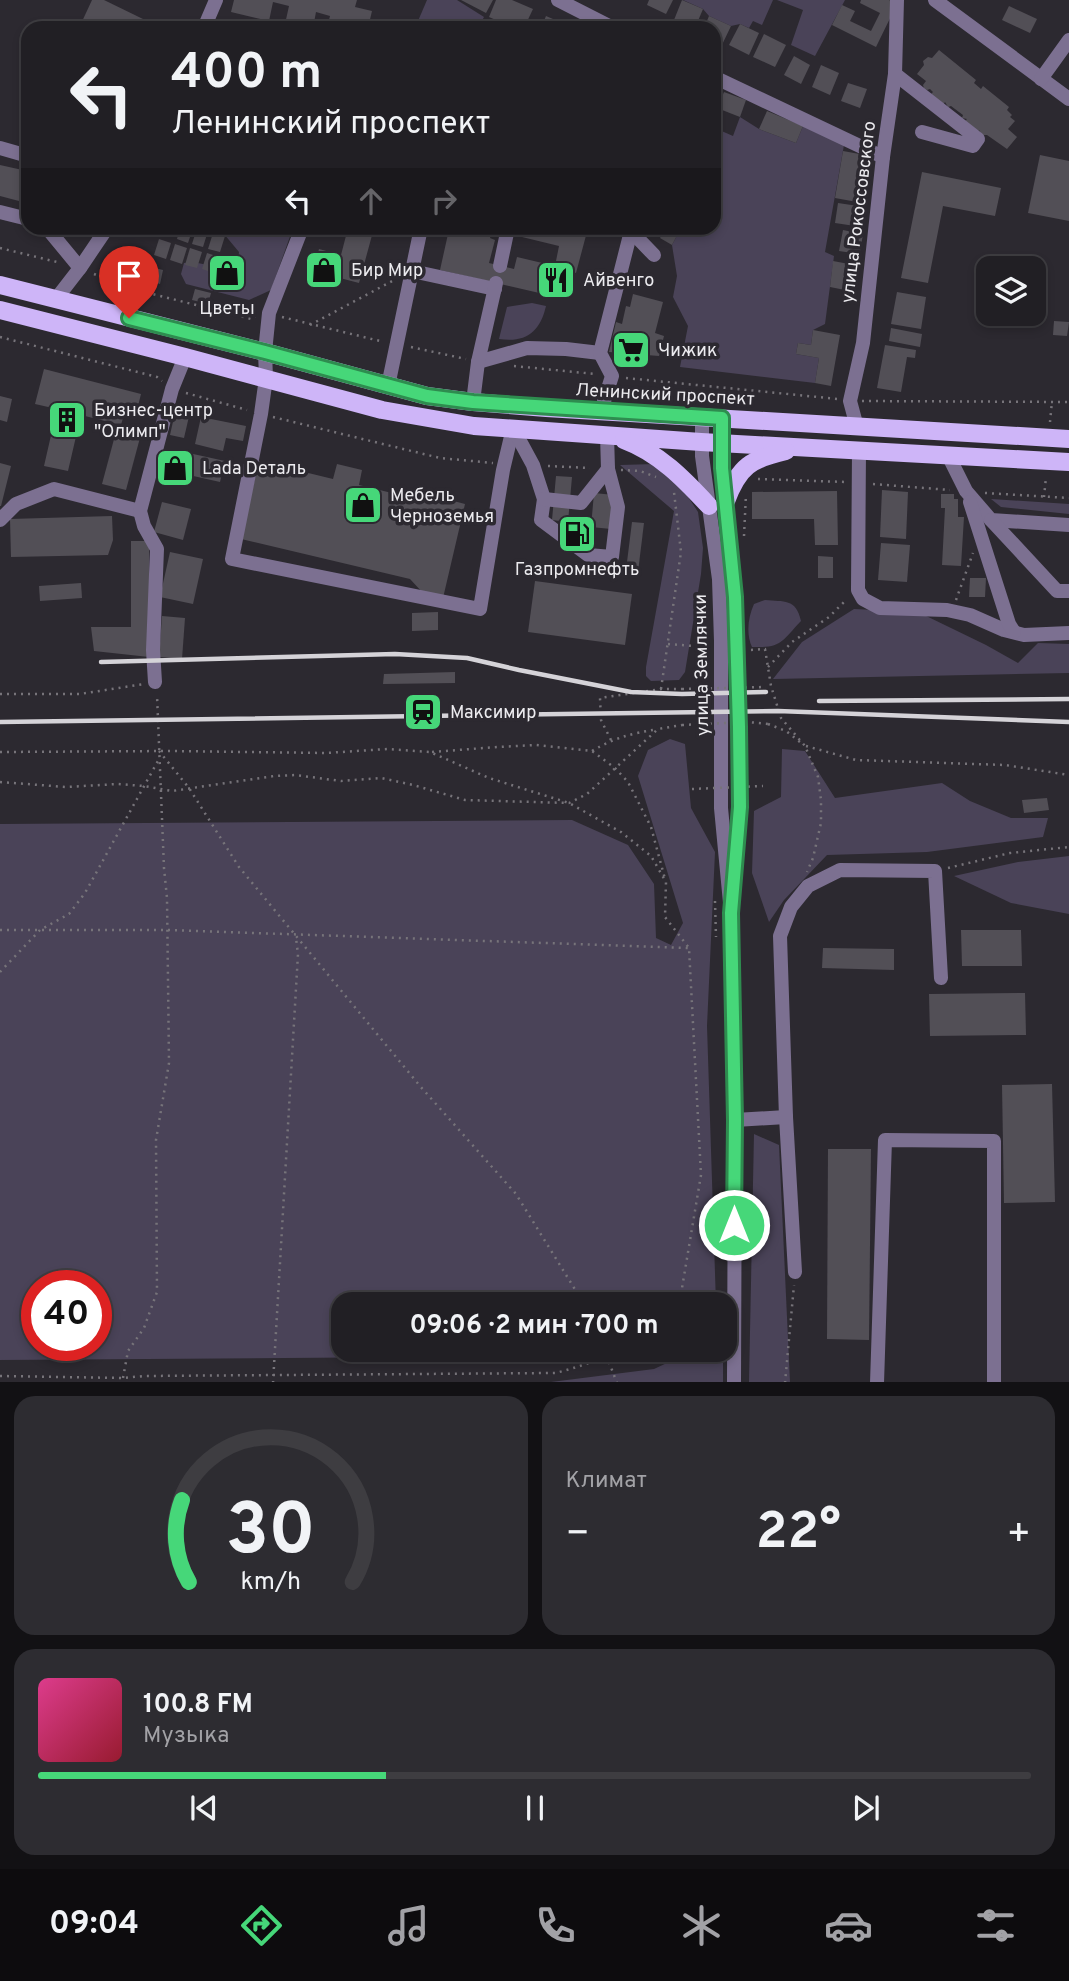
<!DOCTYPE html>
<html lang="ru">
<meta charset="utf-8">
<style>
:root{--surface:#211f24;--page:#2d2c31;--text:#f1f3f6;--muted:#a2a2a6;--line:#3e3d41;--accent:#46d779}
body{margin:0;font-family:Overpass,sans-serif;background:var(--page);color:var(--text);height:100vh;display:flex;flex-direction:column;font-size:26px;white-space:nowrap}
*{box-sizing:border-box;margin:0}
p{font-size:23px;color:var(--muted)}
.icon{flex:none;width:38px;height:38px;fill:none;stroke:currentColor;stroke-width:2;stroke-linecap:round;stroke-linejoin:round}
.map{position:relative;height:1382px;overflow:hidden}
.drawer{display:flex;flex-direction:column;gap:14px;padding:14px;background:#121114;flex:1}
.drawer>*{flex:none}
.guide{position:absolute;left:21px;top:21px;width:700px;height:214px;border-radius:21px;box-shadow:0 4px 10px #0003,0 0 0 2px var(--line);background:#211f24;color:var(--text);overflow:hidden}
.controls{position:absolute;left:976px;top:256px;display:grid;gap:14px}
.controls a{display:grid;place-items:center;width:70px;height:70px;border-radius:14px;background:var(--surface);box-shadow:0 4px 10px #0003,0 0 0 2px var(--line);font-size:35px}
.speed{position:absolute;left:21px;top:1270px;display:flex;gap:14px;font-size:35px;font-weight:700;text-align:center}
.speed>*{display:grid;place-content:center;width:91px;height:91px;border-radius:50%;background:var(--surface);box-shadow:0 4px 10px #0003,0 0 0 2px var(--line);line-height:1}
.speed .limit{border:10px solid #d22;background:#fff;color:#111}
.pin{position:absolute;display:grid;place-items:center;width:60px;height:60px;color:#fff;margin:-72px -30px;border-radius:50% 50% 50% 0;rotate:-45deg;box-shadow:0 0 7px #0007}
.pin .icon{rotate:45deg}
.me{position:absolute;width:77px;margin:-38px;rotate:0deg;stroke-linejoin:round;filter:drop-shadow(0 0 5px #0008)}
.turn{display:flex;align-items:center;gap:24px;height:147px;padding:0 35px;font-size:32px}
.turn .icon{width:91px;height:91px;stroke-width:2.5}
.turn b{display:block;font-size:49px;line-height:60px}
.lanes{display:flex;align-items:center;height:66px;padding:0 35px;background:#0003;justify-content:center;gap:35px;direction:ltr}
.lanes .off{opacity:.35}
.big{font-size:52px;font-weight:700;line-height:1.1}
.drawer .tile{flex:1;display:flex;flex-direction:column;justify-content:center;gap:10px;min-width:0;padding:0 24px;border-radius:21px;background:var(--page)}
.drawer .dial{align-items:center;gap:0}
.dial svg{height:182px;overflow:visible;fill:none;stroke:var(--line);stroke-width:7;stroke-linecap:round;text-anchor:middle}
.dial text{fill:var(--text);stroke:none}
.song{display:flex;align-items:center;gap:21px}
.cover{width:84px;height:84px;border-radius:10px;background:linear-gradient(135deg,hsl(330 70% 55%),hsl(350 70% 35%))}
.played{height:7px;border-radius:4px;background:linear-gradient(90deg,var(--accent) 35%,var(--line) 35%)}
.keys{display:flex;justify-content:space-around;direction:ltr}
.heat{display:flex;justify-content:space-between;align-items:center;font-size:38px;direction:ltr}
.drawer .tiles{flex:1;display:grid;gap:14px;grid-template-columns:1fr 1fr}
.tile:last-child{grid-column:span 2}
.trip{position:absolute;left:331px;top:1292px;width:406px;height:70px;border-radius:21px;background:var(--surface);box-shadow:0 4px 10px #0003,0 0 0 2px var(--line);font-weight:700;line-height:70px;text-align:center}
.dock{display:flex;height:112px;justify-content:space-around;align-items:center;background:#0d0c0e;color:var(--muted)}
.dock .icon{width:49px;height:49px}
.dock .active{color:var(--accent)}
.dock b{font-size:32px;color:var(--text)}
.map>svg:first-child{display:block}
.green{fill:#4a4358;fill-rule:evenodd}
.building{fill:#524f56}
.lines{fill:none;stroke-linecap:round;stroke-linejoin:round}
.path{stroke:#77747a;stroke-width:2.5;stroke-dasharray:2 5;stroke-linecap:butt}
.minor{stroke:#7c7091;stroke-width:14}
.major{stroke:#ceb5f8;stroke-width:18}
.rail{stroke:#d5d3d8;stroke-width:4.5}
.path-bridge{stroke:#77747a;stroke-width:2.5;stroke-dasharray:2 5;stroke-linecap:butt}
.route-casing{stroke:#2e8c4f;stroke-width:18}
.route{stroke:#46d779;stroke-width:12}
.labels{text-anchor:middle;stroke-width:7;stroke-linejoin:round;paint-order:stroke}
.street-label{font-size:18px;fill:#ecebef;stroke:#2c2930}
.poi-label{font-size:18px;fill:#ecebef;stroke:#2c2930;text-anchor:start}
</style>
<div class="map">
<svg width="1069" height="1383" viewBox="0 0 1069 1383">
<rect width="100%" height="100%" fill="#2c2930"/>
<g class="green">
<path d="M427 0H457L484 17 478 28H415Z"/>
<path d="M683 0H773L762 25 753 21 749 28 740 24 731 26 709 16 703 9Z"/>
<path d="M777 0H845L815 56 791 45 803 10Z"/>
<path d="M740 117 759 129 796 143 803 126 844 145 825 252 834 256 825 324 813 330 811 345 798 343 796 354 819 358 815 383 680 367 688 326 673 297 677 276 672 245 681 228H714V136L717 129 733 136Z"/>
<path d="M219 228H242L254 237H264L274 228H293L271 290 249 300 186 284 181 274 184 263C201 260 215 270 232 269L238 260 239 252Z"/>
<path d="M532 303 546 306C540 332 526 343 499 339L507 307Z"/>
<path d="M655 464 681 486 698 512 703 548 701 574 685 672 679 680 651 681 646 676V667L674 511 620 465Z"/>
<path d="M991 499 1069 504V514L1001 507Z"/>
<path d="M765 600C784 602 796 598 801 621 781 642 782 648 752 647 746 634 748 617 754 604Z"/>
<path d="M854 609 918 612 986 645 1018 663 1038 643 1069 644V673L773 679 802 642Z"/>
<path d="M670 739 685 744 691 808 715 852 707 1026 716 1304H343V1349H578L553 1356 0 1360V824L572 820 628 845 654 884 656 938 671 945 683 923 638 776 648 750ZM37 1286H96V1346H37Z"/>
<path d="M782 749 805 751 835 798 942 783 970 801 1011 818H1048L1043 837 927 852 827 855 784 900 769 922 752 873 754 811 781 797Z"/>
<path d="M1069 856V914L1011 903 954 876 1018 862Z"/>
<path d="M754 1134 779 1145 790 1382H749Z"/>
<path d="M697 1349H723V1382H551L654 1369Z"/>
</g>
<g class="building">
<path d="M92 0H104L143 19 138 28H79Z"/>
<path d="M234 0H357L355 7 372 11 368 28H327L330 16 316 12 313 28H302L285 24 289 6 273 2 269 21 231 12Z"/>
<path d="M461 0H493L486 13Z"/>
<path d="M496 0H512L533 9 524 28H514L489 17Z"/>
<path d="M649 0H673L666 14 647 5Z"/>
<path d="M682 0 703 9 695 28 674 20Z"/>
<path d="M861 0H889L897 4 876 47 832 25 842 5 855 11 850 21 871 31 880 13 860 3Z"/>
<path d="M1009 6 1037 19 1030 33 1002 20Z"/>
<path d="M546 16 574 28H541Z"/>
<path d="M709 16 731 26 720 49 714 46V28H704Z"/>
<path d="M740 24 759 33 749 55 729 45Z"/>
<path d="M764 34 786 45 775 67 753 57Z"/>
<path d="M939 50 976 80 974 83 981 89 983 86 1009 107 1007 110 1012 115 1010 117 1015 121 1008 129 1017 137 1007 149 987 135H982L979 130 977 133 964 122 967 119 962 118 963 115 951 106 948 107 945 102 943 105 931 94 933 92 930 89 927 90 924 88 923 85 926 81 917 74 924 65 923 61 928 57 932 58Z"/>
<path d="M794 56 810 65 801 84 784 75Z"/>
<path d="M821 65 839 73 830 95 812 87Z"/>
<path d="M848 83 867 89 860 108 841 101Z"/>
<path d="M724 92 746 100 740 117 717 108Z"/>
<path d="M767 111 803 126 796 143 759 129Z"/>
<path d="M843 151 865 155 857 202 835 198Z"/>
<path d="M1040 155 1069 161V221L1028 213Z"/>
<path d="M0 165 27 171 19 201 0 196Z"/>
<path d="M922 172 1001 188 995 216 943 206 928 283 901 278Z"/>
<path d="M838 203 858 206 855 226 835 223Z"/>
<path d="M180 228H193L188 243 177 239Z"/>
<path d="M197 228 208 231 203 247 192 244Z"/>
<path d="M348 228H374L359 283 313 271 319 249 341 255Z"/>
<path d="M461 228H493L490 238 495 240 489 263 514 269 517 257 555 266 559 246 522 237 524 228H588L576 273 571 271 566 293 550 289 548 295 440 270 448 234 459 236Z"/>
<path d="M666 228H681L672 245 660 238Z"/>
<path d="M843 230 863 234 860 252 853 250 852 253 839 251Z"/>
<path d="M213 233 225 236 220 252 208 249Z"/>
<path d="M159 239 171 243 166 259 154 255Z"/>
<path d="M175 244 187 248 182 264 170 260Z"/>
<path d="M190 248 202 252 197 268 185 265Z"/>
<path d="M207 253 219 257 214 273 202 269Z"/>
<path d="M223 258 235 262 230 278 218 274Z"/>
<path d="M833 261 849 264 845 290 830 287Z"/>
<path d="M147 266 163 270 160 284 144 280Z"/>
<path d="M195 289 211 293 208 304 192 300Z"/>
<path d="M897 292 926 297 921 329 891 324Z"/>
<path d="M633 294 663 302 655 333 664 336 659 356 609 352 616 322 622 324 626 306 630 307Z"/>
<path d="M1054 321 1069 322 1067 336 1053 335Z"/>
<path d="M891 328 922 334 920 347 889 341Z"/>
<path d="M813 330 840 335 831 386 815 383 819 358 796 354 798 343 811 345Z"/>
<path d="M885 345 916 350 915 358 907 357 901 392 877 388Z"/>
<path d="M44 369 141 394 137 410 126 407 121 425 81 415 68 471 44 466 57 409 35 404Z"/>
<path d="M0 396 12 399 7 422 0 420Z"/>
<path d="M176 408 190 412 184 438 170 435Z"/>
<path d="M201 417 246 426 243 441 226 438 223 451 195 444Z"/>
<path d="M117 428 141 434 126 490 102 484Z"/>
<path d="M175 450 225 461 220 482 171 471Z"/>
<path d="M259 461 333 479 337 464 362 470 359 485 429 502 431 495 465 504 443 598 423 593 410 579 241 539Z"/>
<path d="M0 463 11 466 1 506H0Z"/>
<path d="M556 476 572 477 568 522 552 520Z"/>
<path d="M882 490 908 492 906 539 880 537Z"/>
<path d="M837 491 838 545H815L814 519H752V492Z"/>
<path d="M594 493 614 495 611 529 591 527Z"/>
<path d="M941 494H954V499H958V517H964L961 566 942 565 945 508H941Z"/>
<path d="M162 502 191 509 183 540 154 532Z"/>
<path d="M112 516 113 540 108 555 11 557 10 519Z"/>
<path d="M632 522 644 523 638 572 626 570Z"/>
<path d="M131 541H149V657L94 651 91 627H131Z"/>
<path d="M881 543 910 545 907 582 878 580Z"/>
<path d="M170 552 203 559 193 604 160 597Z"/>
<path d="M818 556 833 557V578H818Z"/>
<path d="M970 578H986L985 597H969Z"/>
<path d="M535 581 632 594 625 645 528 632Z"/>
<path d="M81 583 82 598 40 601 39 586Z"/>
<path d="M438 612V630L412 631V613Z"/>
<path d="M162 616 185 618 182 659 159 657Z"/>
<path d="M455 672V683L383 684 384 674Z"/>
<path d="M1047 798 1049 810 1024 813 1022 800Z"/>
<path d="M961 930H1021L1022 966H962Z"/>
<path d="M823 948 894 949V970L822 968Z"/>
<path d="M1025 993 1026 1035 930 1036 929 994Z"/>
<path d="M1052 1084 1055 1202 1004 1203 1002 1085Z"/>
<path d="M828 1149H871L869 1340 827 1339Z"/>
</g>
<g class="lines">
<g class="path">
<path d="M0 248 57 262"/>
<path d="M94 274 125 287 251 319 255 317"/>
<path d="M282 317 384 342"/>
<path d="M310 325 396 279"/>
<path d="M0 337 157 377 162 381"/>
<path d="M411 347 466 359"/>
<path d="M514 366 595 374"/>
<path d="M626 378 838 399"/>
<path d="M186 393 247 410"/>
<path d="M862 401 1069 402"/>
<path d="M273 417 440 458 493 463"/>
<path d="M1050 422 1052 401"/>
<path d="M548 466 590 468"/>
<path d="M621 470 640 471 656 477"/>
<path d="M758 479 846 482"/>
<path d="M873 484 950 490"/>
<path d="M985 493 1069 498"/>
<path d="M1044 497 1046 477"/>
<path d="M744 536 746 494"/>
<path d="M956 600 973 553"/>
<path d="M668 644 706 647"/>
<path d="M751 650 765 649 771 686 781 718 805 746 818 777 821 800V823L813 858 807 872"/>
<path d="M768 667 792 642 829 617 847 599"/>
<path d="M661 689 681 552 674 492"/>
<path d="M0 694H80L144 684"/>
<path d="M768 724 786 731 800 742"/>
<path d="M611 740 601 720 600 698 661 689H682"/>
<path d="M806 746 856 760 1005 765 1069 775"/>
<path d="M159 751 189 788 239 867 420 1086 516 1194 584 1304"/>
<path d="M592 751C616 737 630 734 658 729"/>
<path d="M0 752 169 751 326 753 387 749 430 752 489 778 569 803 621 832 651 856 666 882 665 917 689 948 701 1175 681 1294 669 1304"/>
<path d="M432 752 497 747 536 745 592 751 615 768 628 782 651 827 665 879"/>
<path d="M0 782 66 787 118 784 144 786 172 791 274 776 295 775 341 781 381 778 413 785 465 800 569 803 587 794 658 729 682 725"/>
<path d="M948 868 1010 853 1069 847"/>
<path d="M715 901 716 937"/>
<path d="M0 930H168L689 948"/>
<path d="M0 972 40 930 69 914 85 893 159 759"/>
<path d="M604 1349 617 1383"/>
<path d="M0 1376 123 1378 144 1376 555 1373C581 1367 606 1356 632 1349"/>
<path d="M123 1378 128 1351 144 1328 157 1292 156 1140 169 1063 167 898 164 868 157 695"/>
<path d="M273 1383 298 954 296 938"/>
<path d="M785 1383 794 1285"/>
</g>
<g class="minor">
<path d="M558 0 613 28"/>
<path d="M935 0 1069 99"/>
<path d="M204 28 216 0"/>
<path d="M895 74 978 139 973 146 922 132"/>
<path d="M714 77 883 157"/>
<path d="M1041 79 1069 40"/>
<path d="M0 148 28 156"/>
<path d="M0 212 28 219"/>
<path d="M47 228 80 268"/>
<path d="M302 228 269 313 265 352 266 378 261 414 232 559 480 609 503 470 513 428"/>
<path d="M628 228 654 255"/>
<path d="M500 266 508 228"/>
<path d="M412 271 495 289"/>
<path d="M56 299 80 268 107 228"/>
<path d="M478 362 527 348 566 349 600 353"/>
<path d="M388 386 421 228"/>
<path d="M473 402 478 362 496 283"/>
<path d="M601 411 612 376 600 353 631 231"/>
<path d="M702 416V456L719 579 721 641V808L731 913 735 1120 734 1383"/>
<path d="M722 418V468L734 579 738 674 740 807 734 877"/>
<path d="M857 427 850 401 863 343 883 157 895 74 897 0"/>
<path d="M513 428 533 465 544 499 541 520 588 555 612 557 618 507 608 469 607 435"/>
<path d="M859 450 858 590 863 599 880 608 947 610 970 615 1004 630 1024 635 1069 633"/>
<path d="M948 455 966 491 991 520 1069 525"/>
<path d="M544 499 581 503 608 469"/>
<path d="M970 502 1009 624 1014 632"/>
<path d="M0 520 16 504 54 489 140 511"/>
<path d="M991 520 1057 591H1069"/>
<path d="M155 682 153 650 157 549 144 526 140 511 172 389 185 357"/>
<path d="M735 1120 786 1117"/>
<path d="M795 1272 786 1117 780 936 791 907 808 886 840 870 935 871 941 978"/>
<path d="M877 1383 885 1140 994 1141V1383"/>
</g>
<g class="major">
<path d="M0 285 265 352 427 396 473 402 546 408 1069 439"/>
<path d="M0 310 185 357 382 410 474 426 701 442 1069 462"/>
<path d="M624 440C659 453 684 479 709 506"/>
<path d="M726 501C739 466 751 459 786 451"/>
</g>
<g class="rail">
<path d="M101 662 395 654 467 658 519 670 631 692 682 694 766 692"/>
<path d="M819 701 1069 699"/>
<path d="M0 722 778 711 1069 722"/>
</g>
<g class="path-bridge">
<path d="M682 689 766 687"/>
<path d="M682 725 748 722 768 724"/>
<path d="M692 789 763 786"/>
</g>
</g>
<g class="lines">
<defs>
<path id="route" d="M129 318 265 352 427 396 473 402 722 418V468L735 597 739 727 740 807 731 913 735 1120 734 1225"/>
</defs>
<use href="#route" class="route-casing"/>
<use href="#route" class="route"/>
</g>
<defs>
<symbol id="shop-square" viewBox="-11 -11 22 22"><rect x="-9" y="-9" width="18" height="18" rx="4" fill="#46d779" stroke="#2c2930"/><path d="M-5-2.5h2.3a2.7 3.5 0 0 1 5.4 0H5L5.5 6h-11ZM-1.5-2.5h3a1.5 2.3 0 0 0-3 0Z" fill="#111"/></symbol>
<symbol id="restaurant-square" viewBox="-11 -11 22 22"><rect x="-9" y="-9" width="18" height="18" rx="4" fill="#46d779" stroke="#2c2930"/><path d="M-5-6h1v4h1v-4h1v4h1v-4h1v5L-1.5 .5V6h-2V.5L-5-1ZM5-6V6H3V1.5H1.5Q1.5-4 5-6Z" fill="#111"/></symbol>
<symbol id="supermarket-square" viewBox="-11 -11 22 22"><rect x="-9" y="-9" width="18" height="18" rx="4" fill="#46d779" stroke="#2c2930"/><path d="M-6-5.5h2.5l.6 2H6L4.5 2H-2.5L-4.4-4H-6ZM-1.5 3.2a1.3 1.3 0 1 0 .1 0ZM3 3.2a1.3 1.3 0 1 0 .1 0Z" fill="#111"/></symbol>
<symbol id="building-square" viewBox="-11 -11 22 22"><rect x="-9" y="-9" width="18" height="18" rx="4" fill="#46d779" stroke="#2c2930"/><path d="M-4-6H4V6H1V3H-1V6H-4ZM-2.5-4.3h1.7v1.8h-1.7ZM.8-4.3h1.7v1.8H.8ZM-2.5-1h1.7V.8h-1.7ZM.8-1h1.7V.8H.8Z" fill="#111"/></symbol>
<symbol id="fuel-square" viewBox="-11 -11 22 22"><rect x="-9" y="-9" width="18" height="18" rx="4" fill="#46d779" stroke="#2c2930"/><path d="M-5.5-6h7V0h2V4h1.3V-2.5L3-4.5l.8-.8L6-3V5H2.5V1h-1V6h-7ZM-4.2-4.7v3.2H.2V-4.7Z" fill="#111"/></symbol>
<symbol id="station-square" viewBox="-11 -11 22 22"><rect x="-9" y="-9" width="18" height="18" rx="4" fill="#46d779" stroke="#2c2930"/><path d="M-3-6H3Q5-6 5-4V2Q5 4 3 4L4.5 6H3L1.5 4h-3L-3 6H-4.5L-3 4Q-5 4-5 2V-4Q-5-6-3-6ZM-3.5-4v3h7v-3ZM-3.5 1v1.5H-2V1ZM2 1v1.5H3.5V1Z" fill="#111"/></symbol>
</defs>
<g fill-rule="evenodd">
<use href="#shop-square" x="302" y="248" width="44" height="44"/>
<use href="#shop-square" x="205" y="251" width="44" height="44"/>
<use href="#restaurant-square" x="534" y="258" width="44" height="44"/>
<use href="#supermarket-square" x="609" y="328" width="44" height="44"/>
<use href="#building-square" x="45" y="398" width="44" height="44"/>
<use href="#shop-square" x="153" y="446" width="44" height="44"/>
<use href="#shop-square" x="341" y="483" width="44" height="44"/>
<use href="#fuel-square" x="555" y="512" width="44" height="44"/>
<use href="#station-square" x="401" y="690" width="44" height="44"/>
</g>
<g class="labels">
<g class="street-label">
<text transform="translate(858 212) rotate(-83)" y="6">улица Рокоссовского</text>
<text transform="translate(665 394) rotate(3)" y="6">Ленинский проспект</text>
<text transform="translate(701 665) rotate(-91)" y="6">улица Землячки</text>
</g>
<g class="poi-label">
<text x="351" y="276">Бир Мир</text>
<text x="583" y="286">Айвенго</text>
<text x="227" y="314" text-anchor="middle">Цветы</text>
<text x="658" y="356">Чижик</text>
<text x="94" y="416">Бизнес-центр<tspan x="94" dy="21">"Олимп"</tspan></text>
<text x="202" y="474">Lada Dеталь</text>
<text x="390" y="501">Мебель<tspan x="390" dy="21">Черноземья</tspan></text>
<text x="577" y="575" text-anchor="middle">Газпромнефть</text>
<text x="450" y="718">Максимир</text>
</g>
</g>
</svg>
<div class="controls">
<a><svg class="icon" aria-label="layers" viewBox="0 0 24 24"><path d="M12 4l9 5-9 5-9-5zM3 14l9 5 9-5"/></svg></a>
</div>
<div class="speed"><div class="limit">40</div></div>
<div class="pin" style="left:129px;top:318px;background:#d93025"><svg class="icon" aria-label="arrive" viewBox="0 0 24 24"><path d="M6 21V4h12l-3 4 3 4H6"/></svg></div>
<svg class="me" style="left:734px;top:1225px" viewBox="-20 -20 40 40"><circle r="17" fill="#46d779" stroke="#fff" stroke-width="3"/><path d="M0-11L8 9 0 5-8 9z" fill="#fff"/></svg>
<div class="trip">09:06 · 2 мин · 700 m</div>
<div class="guide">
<div class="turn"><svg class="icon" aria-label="left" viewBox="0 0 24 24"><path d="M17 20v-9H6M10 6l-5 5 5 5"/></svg><div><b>400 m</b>Ленинский проспект</div></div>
<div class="lanes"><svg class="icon" aria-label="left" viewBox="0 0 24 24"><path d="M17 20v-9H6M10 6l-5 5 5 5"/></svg><svg class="icon off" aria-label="ahead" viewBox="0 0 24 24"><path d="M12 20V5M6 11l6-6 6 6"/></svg><svg class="icon off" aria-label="right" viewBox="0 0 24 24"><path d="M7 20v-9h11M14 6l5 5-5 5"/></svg></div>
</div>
</div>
<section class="drawer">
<div class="tiles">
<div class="tile dial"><svg viewBox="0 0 100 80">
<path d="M14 69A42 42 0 1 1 86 69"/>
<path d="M14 69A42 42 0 0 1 11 33" stroke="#46d779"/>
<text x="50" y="56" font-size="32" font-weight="700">30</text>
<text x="50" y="72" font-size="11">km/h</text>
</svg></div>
<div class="tile"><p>Климат</p>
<div class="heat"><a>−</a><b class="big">22°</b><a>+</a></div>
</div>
<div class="tile">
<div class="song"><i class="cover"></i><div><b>100.8 FM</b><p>Музыка</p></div></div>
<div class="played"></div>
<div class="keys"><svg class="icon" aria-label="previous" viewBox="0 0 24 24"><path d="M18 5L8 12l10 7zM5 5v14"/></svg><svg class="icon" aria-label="pause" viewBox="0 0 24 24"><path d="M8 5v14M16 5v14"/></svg><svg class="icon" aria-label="next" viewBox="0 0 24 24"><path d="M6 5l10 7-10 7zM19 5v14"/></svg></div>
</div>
</div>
</section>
<nav class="dock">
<b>09:04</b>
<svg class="icon active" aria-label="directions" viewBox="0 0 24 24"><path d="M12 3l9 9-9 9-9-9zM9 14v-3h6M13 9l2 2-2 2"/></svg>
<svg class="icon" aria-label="music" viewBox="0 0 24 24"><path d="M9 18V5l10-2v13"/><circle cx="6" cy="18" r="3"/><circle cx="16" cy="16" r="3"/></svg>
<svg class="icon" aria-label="phone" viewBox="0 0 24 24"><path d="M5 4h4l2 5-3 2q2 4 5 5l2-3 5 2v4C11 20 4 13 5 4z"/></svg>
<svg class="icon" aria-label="climate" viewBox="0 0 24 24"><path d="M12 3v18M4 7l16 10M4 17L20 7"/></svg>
<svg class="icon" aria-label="car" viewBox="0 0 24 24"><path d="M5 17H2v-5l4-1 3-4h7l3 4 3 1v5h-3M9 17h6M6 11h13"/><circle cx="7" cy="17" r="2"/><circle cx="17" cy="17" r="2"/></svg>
<svg class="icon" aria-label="filters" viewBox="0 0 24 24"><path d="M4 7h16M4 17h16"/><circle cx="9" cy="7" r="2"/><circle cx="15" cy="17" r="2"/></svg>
</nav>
